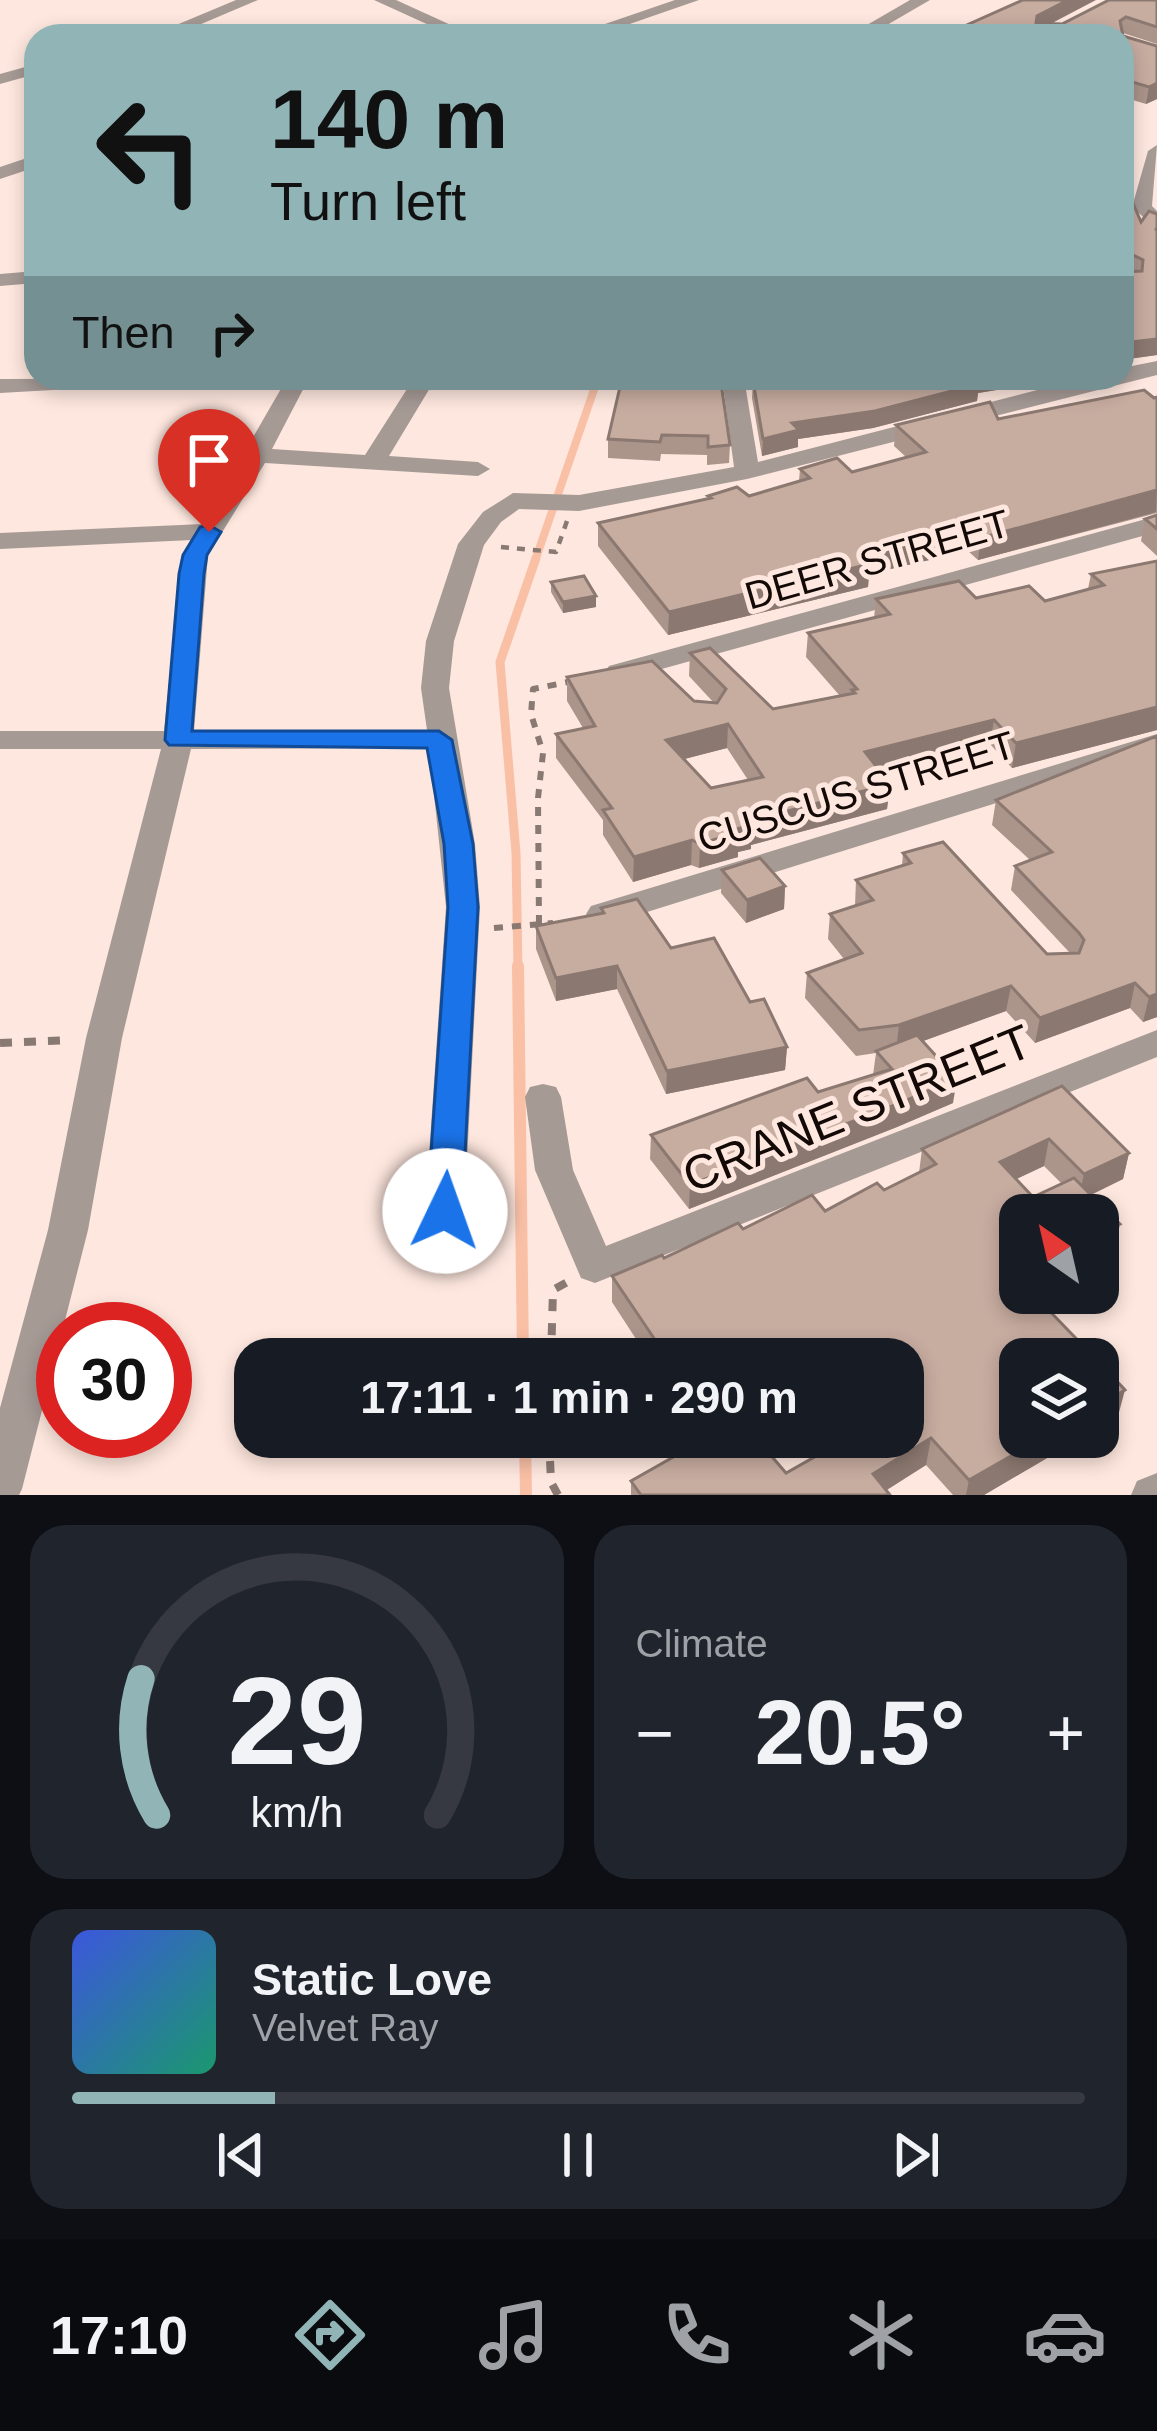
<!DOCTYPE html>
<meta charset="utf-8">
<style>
:root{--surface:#171b24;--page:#20242c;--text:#f1f3f6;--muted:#9ea1a6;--line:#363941;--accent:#91b5b7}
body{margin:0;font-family:Helvetica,sans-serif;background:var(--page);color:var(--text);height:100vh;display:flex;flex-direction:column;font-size:45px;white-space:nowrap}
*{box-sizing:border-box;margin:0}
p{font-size:39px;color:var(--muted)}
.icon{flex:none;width:66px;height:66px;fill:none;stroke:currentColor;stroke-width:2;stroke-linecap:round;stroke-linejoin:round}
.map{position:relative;height:1495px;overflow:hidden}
.panel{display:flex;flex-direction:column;gap:30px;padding:30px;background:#0d0f14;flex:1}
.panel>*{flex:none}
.guide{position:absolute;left:24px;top:24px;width:1110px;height:366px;border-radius:36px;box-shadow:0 6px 18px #0003;background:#91b5b7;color:#111;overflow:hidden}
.needle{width:78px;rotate:326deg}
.fabs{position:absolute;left:999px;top:1194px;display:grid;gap:24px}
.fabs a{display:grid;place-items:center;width:120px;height:120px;border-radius:24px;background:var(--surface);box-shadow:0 6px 18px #0003;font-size:60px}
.speed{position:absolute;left:36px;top:1302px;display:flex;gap:24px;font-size:60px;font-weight:700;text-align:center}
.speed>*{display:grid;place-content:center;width:156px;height:156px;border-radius:50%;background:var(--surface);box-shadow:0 6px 18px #0003;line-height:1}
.speed .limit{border:18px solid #d22;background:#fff;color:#111}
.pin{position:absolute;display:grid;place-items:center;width:102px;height:102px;color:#fff;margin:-123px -51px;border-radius:50% 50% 50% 0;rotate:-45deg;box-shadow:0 0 12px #0007}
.pin .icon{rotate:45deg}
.me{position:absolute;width:132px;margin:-66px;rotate:3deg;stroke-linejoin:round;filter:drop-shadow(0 0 9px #0008)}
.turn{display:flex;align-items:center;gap:42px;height:252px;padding:0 48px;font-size:54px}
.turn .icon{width:156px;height:156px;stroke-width:2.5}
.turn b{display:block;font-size:84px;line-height:102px}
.then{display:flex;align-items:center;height:114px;padding:0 48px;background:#0003;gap:24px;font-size:45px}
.big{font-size:90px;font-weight:700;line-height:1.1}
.panel .card{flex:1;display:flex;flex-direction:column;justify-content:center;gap:18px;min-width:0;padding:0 42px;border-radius:36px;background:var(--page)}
.panel .dial{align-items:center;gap:0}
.dial svg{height:312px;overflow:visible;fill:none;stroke:var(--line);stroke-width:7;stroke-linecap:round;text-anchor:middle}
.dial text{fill:var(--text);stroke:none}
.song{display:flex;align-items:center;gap:36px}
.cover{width:144px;height:144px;border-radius:18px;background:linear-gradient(135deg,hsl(230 70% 55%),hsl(160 70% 35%))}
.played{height:12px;border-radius:6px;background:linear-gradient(90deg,var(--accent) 20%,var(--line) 20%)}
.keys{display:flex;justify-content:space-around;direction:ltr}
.heat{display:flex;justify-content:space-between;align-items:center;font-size:66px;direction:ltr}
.panel .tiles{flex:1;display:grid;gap:30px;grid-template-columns:1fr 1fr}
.card:last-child{grid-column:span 2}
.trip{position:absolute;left:234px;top:1338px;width:690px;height:120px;border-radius:36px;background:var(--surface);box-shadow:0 6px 18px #0003;font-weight:700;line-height:120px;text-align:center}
.tabs{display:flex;height:192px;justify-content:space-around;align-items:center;background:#090b0e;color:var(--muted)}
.tabs .icon{width:84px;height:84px}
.tabs .current{color:var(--accent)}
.tabs b{font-size:54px;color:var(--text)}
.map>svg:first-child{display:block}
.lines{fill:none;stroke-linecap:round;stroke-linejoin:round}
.stream-far2{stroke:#fac0a6;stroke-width:8}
.stream-far1{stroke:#fac0a6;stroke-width:9}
.stream{stroke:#fac0a6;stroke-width:12}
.path-far2{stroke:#897973;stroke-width:4.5;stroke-dasharray:8 8;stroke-linecap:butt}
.path-far1{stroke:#897973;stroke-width:6;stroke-dasharray:9 9;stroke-linecap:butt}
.path{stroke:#897973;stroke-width:8;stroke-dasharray:12 12;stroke-linecap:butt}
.minor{fill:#a69a95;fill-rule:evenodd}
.wall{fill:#ab948a;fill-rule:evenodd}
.shaded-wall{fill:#8b7870}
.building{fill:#c7aca0;stroke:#8b7870;stroke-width:3;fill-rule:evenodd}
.route{fill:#1a73e8;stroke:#114b97;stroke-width:3}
.labels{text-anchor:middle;stroke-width:10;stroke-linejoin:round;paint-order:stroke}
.street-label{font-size:39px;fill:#130a07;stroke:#fee7de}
.near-street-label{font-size:48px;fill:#130a07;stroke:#fee7de}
</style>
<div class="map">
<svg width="1157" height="1495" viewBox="0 0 1157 1495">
<rect width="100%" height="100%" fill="#fee7de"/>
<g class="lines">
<path class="stream-far2" d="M535 561 598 378"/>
<path class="stream-far1" d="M518 969 516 853 500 662 536 558"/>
<g class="stream">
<path d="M518 966 523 1359"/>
<path d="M525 1437 526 1495"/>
</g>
<path class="path-far2" d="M501 547 556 552 567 521"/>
<g class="path-far1">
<path d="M539 924 538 798 543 753 531 714 533 689 573 681"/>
<path d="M494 928 553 923"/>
</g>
<g class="path">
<path d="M0 1043 71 1040"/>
<path d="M551 1359 553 1290 571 1280"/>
<path d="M549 1437 551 1482 558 1495"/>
</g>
<g class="minor">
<path d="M236 0H258L173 36H150Z"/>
<path d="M374 0H396L475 36H453Z"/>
<path d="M675 0H699L595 36H570Z"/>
<path d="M910 0H930L868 36H848Z"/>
<path d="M36 64V74L0 84V74Z"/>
<path d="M1157 145 1152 206 1157 211V229L1132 207 1148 151Z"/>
<path d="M36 155V167L0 179V167Z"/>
<path d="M36 271V283L0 286V274Z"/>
<path d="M1157 361V375L747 479 579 511 519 509 501 522 484 545 454 641 449 688 475 844 480 907 462 1258 456 1269 442 1274 428 1269 422 1258 446 907 429 748 191 749 122 1038 88 1230 22 1489 19 1495H0V1408L48 1230 86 1038 161 749H0V731H164L182 555 192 540 0 549V533L203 524 282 387 123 386 0 393V379L309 378 272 449 365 455 414 378H436L389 456 478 462 490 469 478 476 265 463 208 555 194 731 427 730 421 688 426 641 458 544 483 512 513 493 579 495 734 467 722 378H744L758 462 1084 378H1122V368Z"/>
<path d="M1157 516V532L629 678H609L605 672 609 666Z"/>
<path d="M1157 734V753L615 922H591L586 914 591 906Z"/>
<path d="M1157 1030V1057L595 1283 581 1278 535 1170 525 1097 530 1087 543 1084 556 1087 561 1097 573 1170 606 1246Z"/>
<path d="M1157 1473V1495H1131L1137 1481Z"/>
</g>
</g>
<g class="wall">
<path d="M1157 0V44L1123 33V36L1157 46V99L1146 104 1126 98 1122 99V36L1051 23 1062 24Z"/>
<path d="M1122 189 1141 222 1157 214V355L1128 359 1122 354V272H1132L1122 266Z"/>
<path d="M622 378H715L713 384 730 445 729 463 707 465V455L661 454 660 461 608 458V439Z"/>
<path d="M1059 380 978 393 977 401 873 428 798 439V447L762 456 752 398 753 381Z"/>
<path d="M1157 397V513L978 560 968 551 869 574 868 587 668 635 598 546V523L708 499V496H749L799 481 800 469 852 472 906 457 894 446 896 425 998 419Z"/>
<path d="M1157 515V556L1141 541 1145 519Z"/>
<path d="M1157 561V730L1012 768 990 744 880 772 890 784 887 809 751 845V849L738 852V857L699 868 691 865 633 882 603 835V820L556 758V734L583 728 567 701V677L694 701 714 703 689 676 690 653 773 709 840 696 806 657 808 633 874 618 876 599 976 598 1045 601 1088 589 1091 574ZM727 748 748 780 711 788 684 759Z"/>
<path d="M551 582 596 607 563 613 551 592Z"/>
<path d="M1157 736V1017L1143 1022 1130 1008 1035 1043 1006 1011 922 1041 953 1103 897 1127 689 1209 650 1159 651 1135 818 1092 873 1075 876 1053 856 1056 805 998 807 973 844 959 828 939 830 914 855 906 856 880 902 866 903 853 1047 954 1070 953 1011 890 1015 866 1030 860 992 825 996 800Z"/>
<path d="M722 870 785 886 784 909 746 923 721 893Z"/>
<path d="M601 908 671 948 750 1002 787 1047 785 1070 666 1094 617 989 556 1001 536 949V926L601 914Z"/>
<path d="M1062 1086 1129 1153 1123 1179 1091 1195 1114 1251 1098 1259V1215H1020V1437H1083L984 1495H953L926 1465 886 1490 890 1495H631V1481L683 1451 672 1437H755L786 1473 836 1445 830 1437H903V1359H649L612 1302V1276L743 1229 825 1211 884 1190 919 1173 922 1149ZM1044 1166 1062 1184 1033 1197 1016 1179Z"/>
</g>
<g class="shaded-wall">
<path d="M1068 0H1096L1035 32 1037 16Z"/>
<path d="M1129 81 1126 98 1122 99V83Z"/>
<path d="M1157 83V99L1146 104 1149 87Z"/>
<path d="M1157 339V355L1128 359 1131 342Z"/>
<path d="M976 378H1059V380L978 393 977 401 873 428 798 439V447L762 456 763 439 792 423Z"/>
<path d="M1157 490 1156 512 978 560 981 538Z"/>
<path d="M971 529 968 551 869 574 868 587 668 635 669 612 860 554Z"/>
<path d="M596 596V607L563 613V602Z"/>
<path d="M1157 707V730L1012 768 1016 743Z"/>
<path d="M994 720 990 744 863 776 865 752Z"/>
<path d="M728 724 727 748 665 764 666 740Z"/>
<path d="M890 784 887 809 751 845V849L738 852V857L699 868 700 844 750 821Z"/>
<path d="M692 840 691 865 633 882 634 857Z"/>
<path d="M785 886 784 909 746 923 747 900Z"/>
<path d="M617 966V989L556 1001V978Z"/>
<path d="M1135 983 1130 1008 1035 1043 1040 1018Z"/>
<path d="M1011 986 1006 1011 896 1051 899 1025Z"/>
<path d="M1157 994V1017L1143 1022 1149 997Z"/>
<path d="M787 1047 785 1070 666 1094 667 1071Z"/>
<path d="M957 1079 953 1103 897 1127 689 1209 690 1185Z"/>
<path d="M1049 1139 1044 1166 995 1189 1000 1162Z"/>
<path d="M1129 1153 1123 1179 1078 1201 1084 1174Z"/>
<path d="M1120 1224 1114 1251 1098 1259V1235Z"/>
<path d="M1125 1390 1118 1416 1098 1428V1406Z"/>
<path d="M1044 1437H1083L984 1495H966L969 1480Z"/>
<path d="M931 1438 926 1465 879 1495 873 1474Z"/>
</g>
<g class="building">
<path d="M1023 0H1068L1037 16 1036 23 1062 24 1109 0H1157V27L1126 17 1120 21 1123 36 1157 46V83L1149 87 1129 81 1122 83V36H942Z"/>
<path d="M1122 189H1127L1141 222 1149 211 1157 214V229H1155L1157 230V339L1131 342 1122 335V272L1142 271 1143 260 1123 250 1122 267Z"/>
<path d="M622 378H711L709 385 721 383 730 445 708 447V436L662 435 660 442 608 439Z"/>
<path d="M787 378H977L979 384 875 411 792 423 799 430 763 439 753 381Z"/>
<path d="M1144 390 1154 398 1157 397V490L981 538 971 529 860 554 870 564 669 612 598 523 711 498 708 496 737 487 749 496 810 478 800 469 837 458 852 472 926 452 896 425 990 402 998 419Z"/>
<path d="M1157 515V529L1145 519Z"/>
<path d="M1157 561V707L1016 743 994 720 865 752 890 784 750 821 752 825 736 829 739 832 700 844 692 840 634 857 603 810 612 808 556 734 595 726 567 677 652 661 694 701 717 703 726 689 690 653 710 648 773 709 855 693 852 690 857 689 808 633 890 614 876 599 959 581 976 598 1029 586 1045 601 1104 585 1091 574ZM728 724 763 777 711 788 666 740Z"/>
<path d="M584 576 596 596 563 602 551 582Z"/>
<path d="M1157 736V994L1149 997 1135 983 1040 1018 1011 986 899 1025 859 1030 807 973 862 953 830 914 873 900 856 880 911 863 903 853 943 842 1047 954 1079 953 1084 940 1079 933 1015 866 1052 852 996 800Z"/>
<path d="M760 858 785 886 747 900 722 870Z"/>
<path d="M637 899 671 948 714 938 750 1002 764 999 787 1047 667 1071 617 966 556 978 536 926 604 913 601 908Z"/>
<path d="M917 1035 957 1079 900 1103 690 1185 651 1135 807 1078 818 1092 892 1069 876 1051Z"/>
<path d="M1062 1086 1129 1153 1084 1174 1049 1139 1000 1162 1033 1197 1074 1178 1120 1224 1098 1235V1215H1020V1274L1016 1276 1020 1280V1293H1032L1096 1359H1020V1437H1044L969 1480 931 1438 873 1474 890 1495H641L631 1481 698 1443 694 1437H755L786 1473 850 1437H903V1359H668L612 1276 662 1255 664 1258 738 1223 743 1229 812 1195 825 1211 877 1183 884 1190 936 1164 922 1149Z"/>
<path d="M1098 1361 1125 1390 1098 1406Z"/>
</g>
<path class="route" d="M209 525 221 532 207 555 204 574 192 731H439L452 740 473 844 478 907 462 1211 457 1221 445 1225 432 1221 427 1211 448 907 444 844 427 748 169 745 165 740 179 574 183 555 200 527Z"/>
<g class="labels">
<g class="street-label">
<text transform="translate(877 559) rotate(-16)" y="14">DEER STREET</text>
<text transform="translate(856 791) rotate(-17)" y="14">CUSCUS STREET</text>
</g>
<g class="near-street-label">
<text transform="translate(857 1108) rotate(-22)" y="17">CRANE STREET</text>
</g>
</g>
</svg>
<div class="fabs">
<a><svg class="needle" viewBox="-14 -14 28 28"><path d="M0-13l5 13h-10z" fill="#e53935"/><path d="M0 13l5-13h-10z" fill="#9ea1a6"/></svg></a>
<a><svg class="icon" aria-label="layers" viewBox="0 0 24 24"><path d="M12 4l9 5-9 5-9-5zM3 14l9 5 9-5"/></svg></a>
</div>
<div class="speed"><div class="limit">30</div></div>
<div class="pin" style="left:209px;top:532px;background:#d93025"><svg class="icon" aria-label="arrive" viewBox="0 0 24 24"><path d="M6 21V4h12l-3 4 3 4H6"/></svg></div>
<svg class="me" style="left:445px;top:1211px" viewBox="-20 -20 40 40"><circle r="19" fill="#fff"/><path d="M0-13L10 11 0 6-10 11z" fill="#1a73e8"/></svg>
<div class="trip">17:11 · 1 min · 290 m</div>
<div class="guide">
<div class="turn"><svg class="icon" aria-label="left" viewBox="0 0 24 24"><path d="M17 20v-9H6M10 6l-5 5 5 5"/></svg><div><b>140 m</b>Turn left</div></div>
<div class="then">Then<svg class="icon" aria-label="right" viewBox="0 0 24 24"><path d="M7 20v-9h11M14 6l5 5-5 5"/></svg></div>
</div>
</div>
<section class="panel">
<div class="tiles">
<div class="card dial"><svg viewBox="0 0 100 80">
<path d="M14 69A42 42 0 1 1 86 69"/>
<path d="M14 69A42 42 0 0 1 10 34" stroke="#91b5b7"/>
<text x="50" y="56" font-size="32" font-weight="700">29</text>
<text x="50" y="72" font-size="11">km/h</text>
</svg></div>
<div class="card"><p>Climate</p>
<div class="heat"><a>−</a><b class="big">20.5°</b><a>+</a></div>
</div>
<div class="card">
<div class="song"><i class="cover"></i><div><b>Static Love</b><p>Velvet Ray</p></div></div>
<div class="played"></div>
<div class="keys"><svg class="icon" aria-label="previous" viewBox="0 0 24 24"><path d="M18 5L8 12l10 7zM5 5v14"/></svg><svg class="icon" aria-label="pause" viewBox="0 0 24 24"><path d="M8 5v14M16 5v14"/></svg><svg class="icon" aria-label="next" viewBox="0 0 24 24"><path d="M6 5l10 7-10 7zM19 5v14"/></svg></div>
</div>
</div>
</section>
<nav class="tabs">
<b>17:10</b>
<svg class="icon current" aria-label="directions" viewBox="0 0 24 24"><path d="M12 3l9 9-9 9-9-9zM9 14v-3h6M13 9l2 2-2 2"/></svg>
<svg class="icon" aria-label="music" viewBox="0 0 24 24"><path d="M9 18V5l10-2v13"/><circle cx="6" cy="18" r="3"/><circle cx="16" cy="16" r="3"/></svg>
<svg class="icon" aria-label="phone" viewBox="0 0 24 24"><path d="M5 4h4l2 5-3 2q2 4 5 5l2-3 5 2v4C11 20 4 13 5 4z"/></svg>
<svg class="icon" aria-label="climate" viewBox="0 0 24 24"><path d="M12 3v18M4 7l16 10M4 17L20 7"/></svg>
<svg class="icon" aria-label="car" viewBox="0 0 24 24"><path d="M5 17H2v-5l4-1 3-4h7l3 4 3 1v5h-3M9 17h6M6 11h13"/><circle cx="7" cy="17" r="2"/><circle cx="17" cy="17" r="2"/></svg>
</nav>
